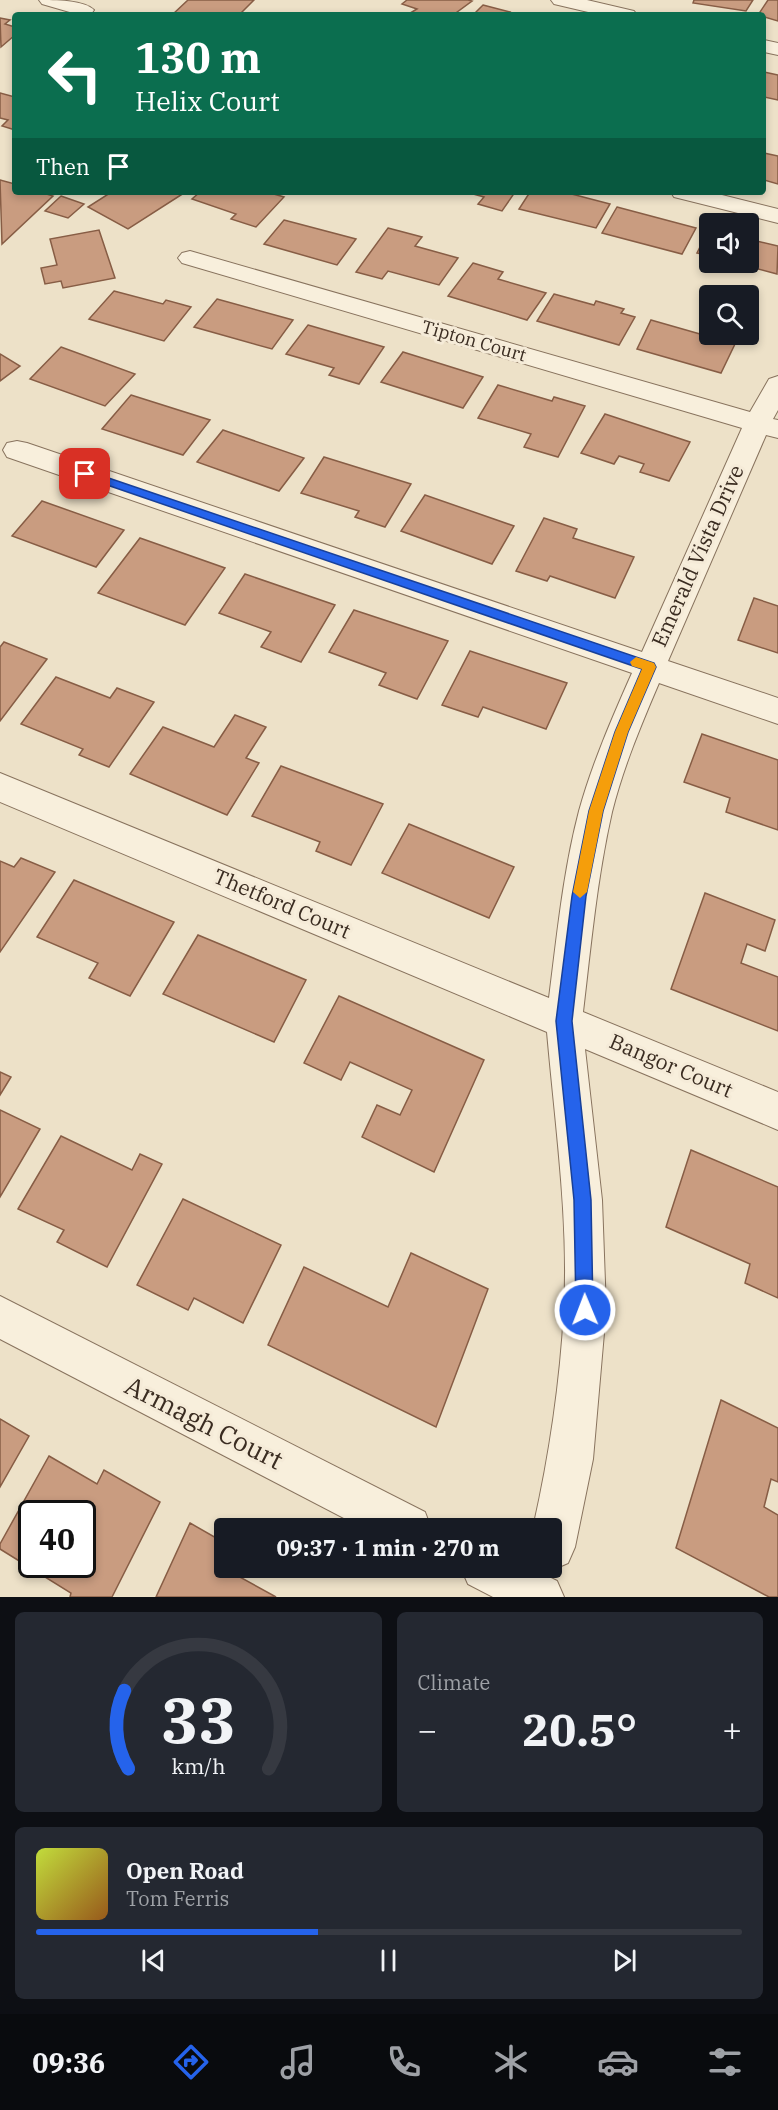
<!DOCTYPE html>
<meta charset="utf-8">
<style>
:root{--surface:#171b24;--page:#242831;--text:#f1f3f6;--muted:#9ea1a6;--line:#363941;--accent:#2563eb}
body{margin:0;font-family:"IBM Plex Serif",serif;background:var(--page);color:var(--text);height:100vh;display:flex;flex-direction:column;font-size:22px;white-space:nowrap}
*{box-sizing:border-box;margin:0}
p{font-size:20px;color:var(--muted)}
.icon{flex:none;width:33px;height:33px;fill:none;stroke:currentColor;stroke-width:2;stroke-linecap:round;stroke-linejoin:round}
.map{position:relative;height:1597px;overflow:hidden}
.drawer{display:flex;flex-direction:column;gap:15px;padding:15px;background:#0d0f14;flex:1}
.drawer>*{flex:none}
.banner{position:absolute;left:12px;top:12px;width:754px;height:183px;border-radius:6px;box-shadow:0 3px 9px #0003;background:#0b6e4f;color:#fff;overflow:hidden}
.buttons{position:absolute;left:699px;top:213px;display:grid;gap:12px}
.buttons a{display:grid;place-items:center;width:60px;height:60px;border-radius:6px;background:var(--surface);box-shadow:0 3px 9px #0003;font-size:30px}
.speed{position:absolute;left:18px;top:1500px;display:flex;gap:12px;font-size:30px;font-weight:700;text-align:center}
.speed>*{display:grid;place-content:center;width:78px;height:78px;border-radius:50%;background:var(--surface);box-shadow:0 3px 9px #0003;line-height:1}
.speed .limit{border:3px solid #111;border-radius:9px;background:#fff;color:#111}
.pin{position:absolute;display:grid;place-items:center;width:51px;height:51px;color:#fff;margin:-26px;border-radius:12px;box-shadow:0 3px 9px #0006}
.me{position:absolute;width:66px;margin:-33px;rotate:359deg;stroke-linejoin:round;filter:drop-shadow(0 0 4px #0008)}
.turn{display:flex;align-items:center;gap:21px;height:126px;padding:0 24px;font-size:27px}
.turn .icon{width:78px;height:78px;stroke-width:2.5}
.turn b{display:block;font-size:42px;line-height:51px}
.then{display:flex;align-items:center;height:57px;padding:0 24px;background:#0003;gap:12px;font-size:22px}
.big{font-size:45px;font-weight:700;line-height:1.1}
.drawer .tile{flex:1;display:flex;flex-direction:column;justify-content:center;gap:9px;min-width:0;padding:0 21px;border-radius:9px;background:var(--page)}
.drawer .dial{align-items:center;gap:0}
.dial svg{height:156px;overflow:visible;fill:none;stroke:var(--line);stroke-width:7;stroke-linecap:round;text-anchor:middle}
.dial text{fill:var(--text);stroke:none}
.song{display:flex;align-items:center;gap:18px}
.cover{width:72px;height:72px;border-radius:9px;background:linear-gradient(135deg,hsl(70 70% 55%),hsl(30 70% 35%))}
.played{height:6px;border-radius:3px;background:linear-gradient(90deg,var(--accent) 40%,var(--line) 40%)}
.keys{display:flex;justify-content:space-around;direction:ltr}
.heat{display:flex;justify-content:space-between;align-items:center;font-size:33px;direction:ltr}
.drawer .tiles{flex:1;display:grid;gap:15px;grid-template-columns:1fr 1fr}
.tile:last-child{grid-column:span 2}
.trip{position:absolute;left:214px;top:1518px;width:348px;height:60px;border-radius:6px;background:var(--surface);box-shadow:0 3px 9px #0003;font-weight:700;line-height:60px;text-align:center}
.menu{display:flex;height:96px;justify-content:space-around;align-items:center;background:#090b0e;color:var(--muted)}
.menu .icon{width:42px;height:42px}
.menu .active{color:var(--accent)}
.menu b{font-size:27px;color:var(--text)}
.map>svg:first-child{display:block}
.building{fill:#c99c80;stroke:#875d45;stroke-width:1.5;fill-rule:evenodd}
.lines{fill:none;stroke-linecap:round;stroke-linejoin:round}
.minor-casing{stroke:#88735e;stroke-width:2}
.minor{fill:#f8efdc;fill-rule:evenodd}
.route{fill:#2563eb;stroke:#184099;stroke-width:1.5}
.slow{fill:#f59e0b}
.labels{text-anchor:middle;stroke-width:6;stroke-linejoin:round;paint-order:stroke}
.far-street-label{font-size:18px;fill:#3a2c21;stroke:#f5ebd8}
.street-label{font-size:21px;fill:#3a2c21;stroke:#f5ebd8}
.near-street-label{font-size:26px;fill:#3a2c21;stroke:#f5ebd8}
</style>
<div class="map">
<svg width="778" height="1597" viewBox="0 0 778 1597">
<rect width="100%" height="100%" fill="#ede1c8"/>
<g class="building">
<path d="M188 0H254L239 15H172Z"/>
<path d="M407 0H468L472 1 453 15H419L412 12 417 9 402 4Z"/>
<path d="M694 0H753L746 11 693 3Z"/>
<path d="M768 0H778V21L758 15Z"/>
<path d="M483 5 510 12 507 15H473Z"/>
<path d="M0 18 10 20 5 24 15 27V35L1 47Z"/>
<path d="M764 72 778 75V100L764 97Z"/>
<path d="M0 93 15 97V130L2 126 8 120 0 118Z"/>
<path d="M764 153 778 156V184L764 180Z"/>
<path d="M0 180 15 184V192H40L53 196 2 244Z"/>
<path d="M107 192H182L184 193 128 229 88 207 107 195 104 194Z"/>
<path d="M200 192H267L284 197 256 227 231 219 236 214 192 199Z"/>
<path d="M466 192H515L502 211 478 204 484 197Z"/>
<path d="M530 192H564L610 204 596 228 519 209Z"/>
<path d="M61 196 84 204 68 218 45 211Z"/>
<path d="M617 207 696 228 682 254 602 233Z"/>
<path d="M284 220 356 239 337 265 264 244Z"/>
<path d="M388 228 422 237 415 246 458 258 439 285 388 271 382 279 356 272Z"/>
<path d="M709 229H710V256L697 253Z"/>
<path d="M99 230 115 278 63 288 61 281 45 284 41 268 57 265 50 239Z"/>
<path d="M748 239 778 246 777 274 735 263 731 270 708 264 710 261 748 262Z"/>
<path d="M473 263 503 272 498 279 546 293 527 320 448 296Z"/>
<path d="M114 291 163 304 166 300 191 307 164 341 89 319Z"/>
<path d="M554 294 594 305 596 301 624 309 621 313 635 317 619 345 537 321Z"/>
<path d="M217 299 293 320 272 349 194 327Z"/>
<path d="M651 320 735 344 721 373 637 349Z"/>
<path d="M308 325 384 347 359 384 329 375 334 368 286 354Z"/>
<path d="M61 347 135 374 105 406 30 379Z"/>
<path d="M403 352 483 377 463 408 381 382Z"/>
<path d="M0 354 20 366 0 381Z"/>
<path d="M498 385 552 401 554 397 585 406 558 457 524 447 531 434 478 418Z"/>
<path d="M131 395 210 420 183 455 102 429Z"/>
<path d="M605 414 690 442 669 481 640 472 644 464 619 456 614 464 581 453Z"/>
<path d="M223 430 304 458 279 491 197 462Z"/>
<path d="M324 457 411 484 385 527 355 517 359 511 301 493Z"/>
<path d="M425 495 514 526 492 564 401 531Z"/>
<path d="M42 501 124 530 96 567 12 536Z"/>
<path d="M544 518 577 529 573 538 634 557 615 598 550 576 547 581 516 571Z"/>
<path d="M140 538 225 568 185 625 98 593Z"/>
<path d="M245 574 335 605 301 662 261 647 271 632 219 613Z"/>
<path d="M754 598 778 606V653L738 640Z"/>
<path d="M354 610 448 641 417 699 379 685 386 673 329 652Z"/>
<path d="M4 642 47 659 0 721V647Z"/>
<path d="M470 651 567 683 546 729 483 707 478 717 442 705Z"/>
<path d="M56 677 110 698 117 688 154 702 109 767 79 755 83 749 21 724Z"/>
<path d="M235 715 266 727 246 758 259 763 227 815 130 774 163 727 214 747Z"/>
<path d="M702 734 778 760V830L726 812 730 798 684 782Z"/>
<path d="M281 766 383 804 351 865 316 851 320 842 252 816Z"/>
<path d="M409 824 514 867 489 918 382 873Z"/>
<path d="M21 858 55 872 0 952V861L14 867Z"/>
<path d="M74 880 174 922 130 996 89 978 98 963 37 937Z"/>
<path d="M705 893 775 920 765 951 747 944 741 963 778 977V1031L671 989Z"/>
<path d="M198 935 306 980 274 1042 163 994Z"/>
<path d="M339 996 484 1060 434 1172 362 1137 377 1105 400 1115 412 1090 350 1062 341 1080 304 1063Z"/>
<path d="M0 1072 11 1077 0 1095Z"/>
<path d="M0 1110 40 1129 0 1197Z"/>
<path d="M61 1136 132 1170 140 1154 162 1164 107 1267 57 1242 64 1230 18 1209Z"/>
<path d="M691 1150 778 1187V1298L745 1283 750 1264 666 1227Z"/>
<path d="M183 1199 281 1245 243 1323 194 1298 188 1310 137 1285Z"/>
<path d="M411 1253 488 1289 436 1427 268 1345 304 1267 388 1307Z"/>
<path d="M721 1400 778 1428V1482L771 1479 764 1507 778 1515V1597H769L676 1548Z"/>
<path d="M0 1419 29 1436 0 1487Z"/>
<path d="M49 1456 97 1484 104 1470 160 1502 112 1597H70L71 1593 0 1549V1544ZM32 1514H82V1564H32Z"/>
<path d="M190 1523 225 1543 227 1570 276 1597H156Z"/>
</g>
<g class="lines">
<defs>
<g id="minor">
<path d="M39 0C55 0 84 0 94 10L91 14 80 15 42 4Z"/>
<path d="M551 0H587L634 11 637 15H601L554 4Z"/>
<path d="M764 40 778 43V55L764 52Z"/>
<path d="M671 192H710L778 209V223L674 197Z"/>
<path d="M190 251 750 412 769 379 778 376V410L773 419 778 420V438L766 435 668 661 778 698V724L659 683C641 725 623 768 612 812 597 878 591 945 583 1012L778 1092V1130L585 1049 602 1200 606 1310 593 1459 575 1547 568 1563 552 1570 547 1568H552V1528H533C549 1457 560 1384 564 1311 569 1219 555 1124 547 1032L0 802V773L549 998C557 936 563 872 579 811 592 764 612 718 632 673L7 457 3 450 7 443 17 441 27 443 642 652 742 428 182 263 178 258 182 253Z"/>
<path d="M0 1296 425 1512 431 1528H363L0 1339Z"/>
<path d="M461 1568H531L557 1581 564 1597H493L468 1584Z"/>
</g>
</defs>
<use href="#minor" class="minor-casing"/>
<use href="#minor" class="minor"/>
</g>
<path class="route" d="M85 470 654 663 656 667 628 732 603 811 586 896 572 1021 591 1200 593 1310 591 1316 585 1319 578 1316 576 1310 574 1200 556 1021 572 896 589 811 615 732 642 669 81 476 79 474Z"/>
<path class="slow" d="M636 657 654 663 656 667 628 732 603 811 587 892 580 898 573 892 589 811 615 732 642 669 632 666 630 662Z"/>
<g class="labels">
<g class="far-street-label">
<text transform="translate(474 341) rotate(16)" y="6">Tipton Court</text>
</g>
<g class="street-label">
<text transform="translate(698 556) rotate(-66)" y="7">Emerald Vista Drive</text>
<text transform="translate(282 904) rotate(23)" y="7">Thetford Court</text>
<text transform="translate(671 1066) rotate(23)" y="7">Bangor Court</text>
</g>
<g class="near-street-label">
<text transform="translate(204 1423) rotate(27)" y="9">Armagh Court</text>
</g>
</g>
</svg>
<div class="buttons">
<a><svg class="icon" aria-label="sound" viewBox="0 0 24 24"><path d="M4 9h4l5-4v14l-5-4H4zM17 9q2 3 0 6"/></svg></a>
<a><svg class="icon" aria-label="search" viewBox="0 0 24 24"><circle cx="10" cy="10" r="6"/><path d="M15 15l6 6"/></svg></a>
</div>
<div class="speed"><div class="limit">40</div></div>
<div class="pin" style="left:85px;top:474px;background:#d93025"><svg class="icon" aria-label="arrive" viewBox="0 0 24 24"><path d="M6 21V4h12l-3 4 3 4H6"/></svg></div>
<svg class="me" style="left:585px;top:1310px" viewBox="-20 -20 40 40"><circle r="17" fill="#2563eb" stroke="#fff" stroke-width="3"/><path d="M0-11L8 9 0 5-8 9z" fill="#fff"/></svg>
<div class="trip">09:37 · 1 min · 270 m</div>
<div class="banner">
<div class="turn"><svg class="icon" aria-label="left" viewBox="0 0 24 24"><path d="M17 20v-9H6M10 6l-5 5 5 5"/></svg><div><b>130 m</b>Helix Court</div></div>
<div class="then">Then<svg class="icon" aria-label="arrive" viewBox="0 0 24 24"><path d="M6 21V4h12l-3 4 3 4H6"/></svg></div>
</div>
</div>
<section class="drawer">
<div class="tiles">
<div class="tile dial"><svg viewBox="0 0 100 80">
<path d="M14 69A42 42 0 1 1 86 69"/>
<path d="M14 69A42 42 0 0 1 12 29" stroke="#2563eb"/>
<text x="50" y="56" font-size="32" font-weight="700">33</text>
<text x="50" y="72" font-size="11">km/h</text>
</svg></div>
<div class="tile"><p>Climate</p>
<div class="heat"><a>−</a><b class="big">20.5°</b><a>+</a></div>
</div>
<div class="tile">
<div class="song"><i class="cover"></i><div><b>Open Road</b><p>Tom Ferris</p></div></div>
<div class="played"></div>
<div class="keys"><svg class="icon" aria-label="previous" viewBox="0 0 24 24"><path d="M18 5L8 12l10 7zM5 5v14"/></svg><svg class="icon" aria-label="pause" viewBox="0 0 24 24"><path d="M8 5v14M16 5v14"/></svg><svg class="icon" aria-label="next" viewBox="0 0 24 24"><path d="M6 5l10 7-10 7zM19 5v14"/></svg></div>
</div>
</div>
</section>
<nav class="menu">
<b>09:36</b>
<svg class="icon active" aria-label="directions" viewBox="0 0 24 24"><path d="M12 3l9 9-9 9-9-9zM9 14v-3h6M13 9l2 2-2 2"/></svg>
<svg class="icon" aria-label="music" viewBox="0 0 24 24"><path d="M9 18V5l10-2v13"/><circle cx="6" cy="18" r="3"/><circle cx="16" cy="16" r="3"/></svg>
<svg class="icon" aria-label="phone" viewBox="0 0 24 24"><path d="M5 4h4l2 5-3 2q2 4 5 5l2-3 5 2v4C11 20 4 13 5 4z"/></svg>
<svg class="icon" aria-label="climate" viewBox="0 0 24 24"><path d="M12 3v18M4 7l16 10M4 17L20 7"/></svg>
<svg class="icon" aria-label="car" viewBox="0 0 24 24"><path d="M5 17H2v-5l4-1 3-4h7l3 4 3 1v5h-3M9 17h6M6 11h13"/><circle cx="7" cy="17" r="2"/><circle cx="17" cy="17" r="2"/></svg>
<svg class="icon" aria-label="filters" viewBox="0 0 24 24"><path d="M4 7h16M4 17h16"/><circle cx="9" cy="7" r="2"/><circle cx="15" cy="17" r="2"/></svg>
</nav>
